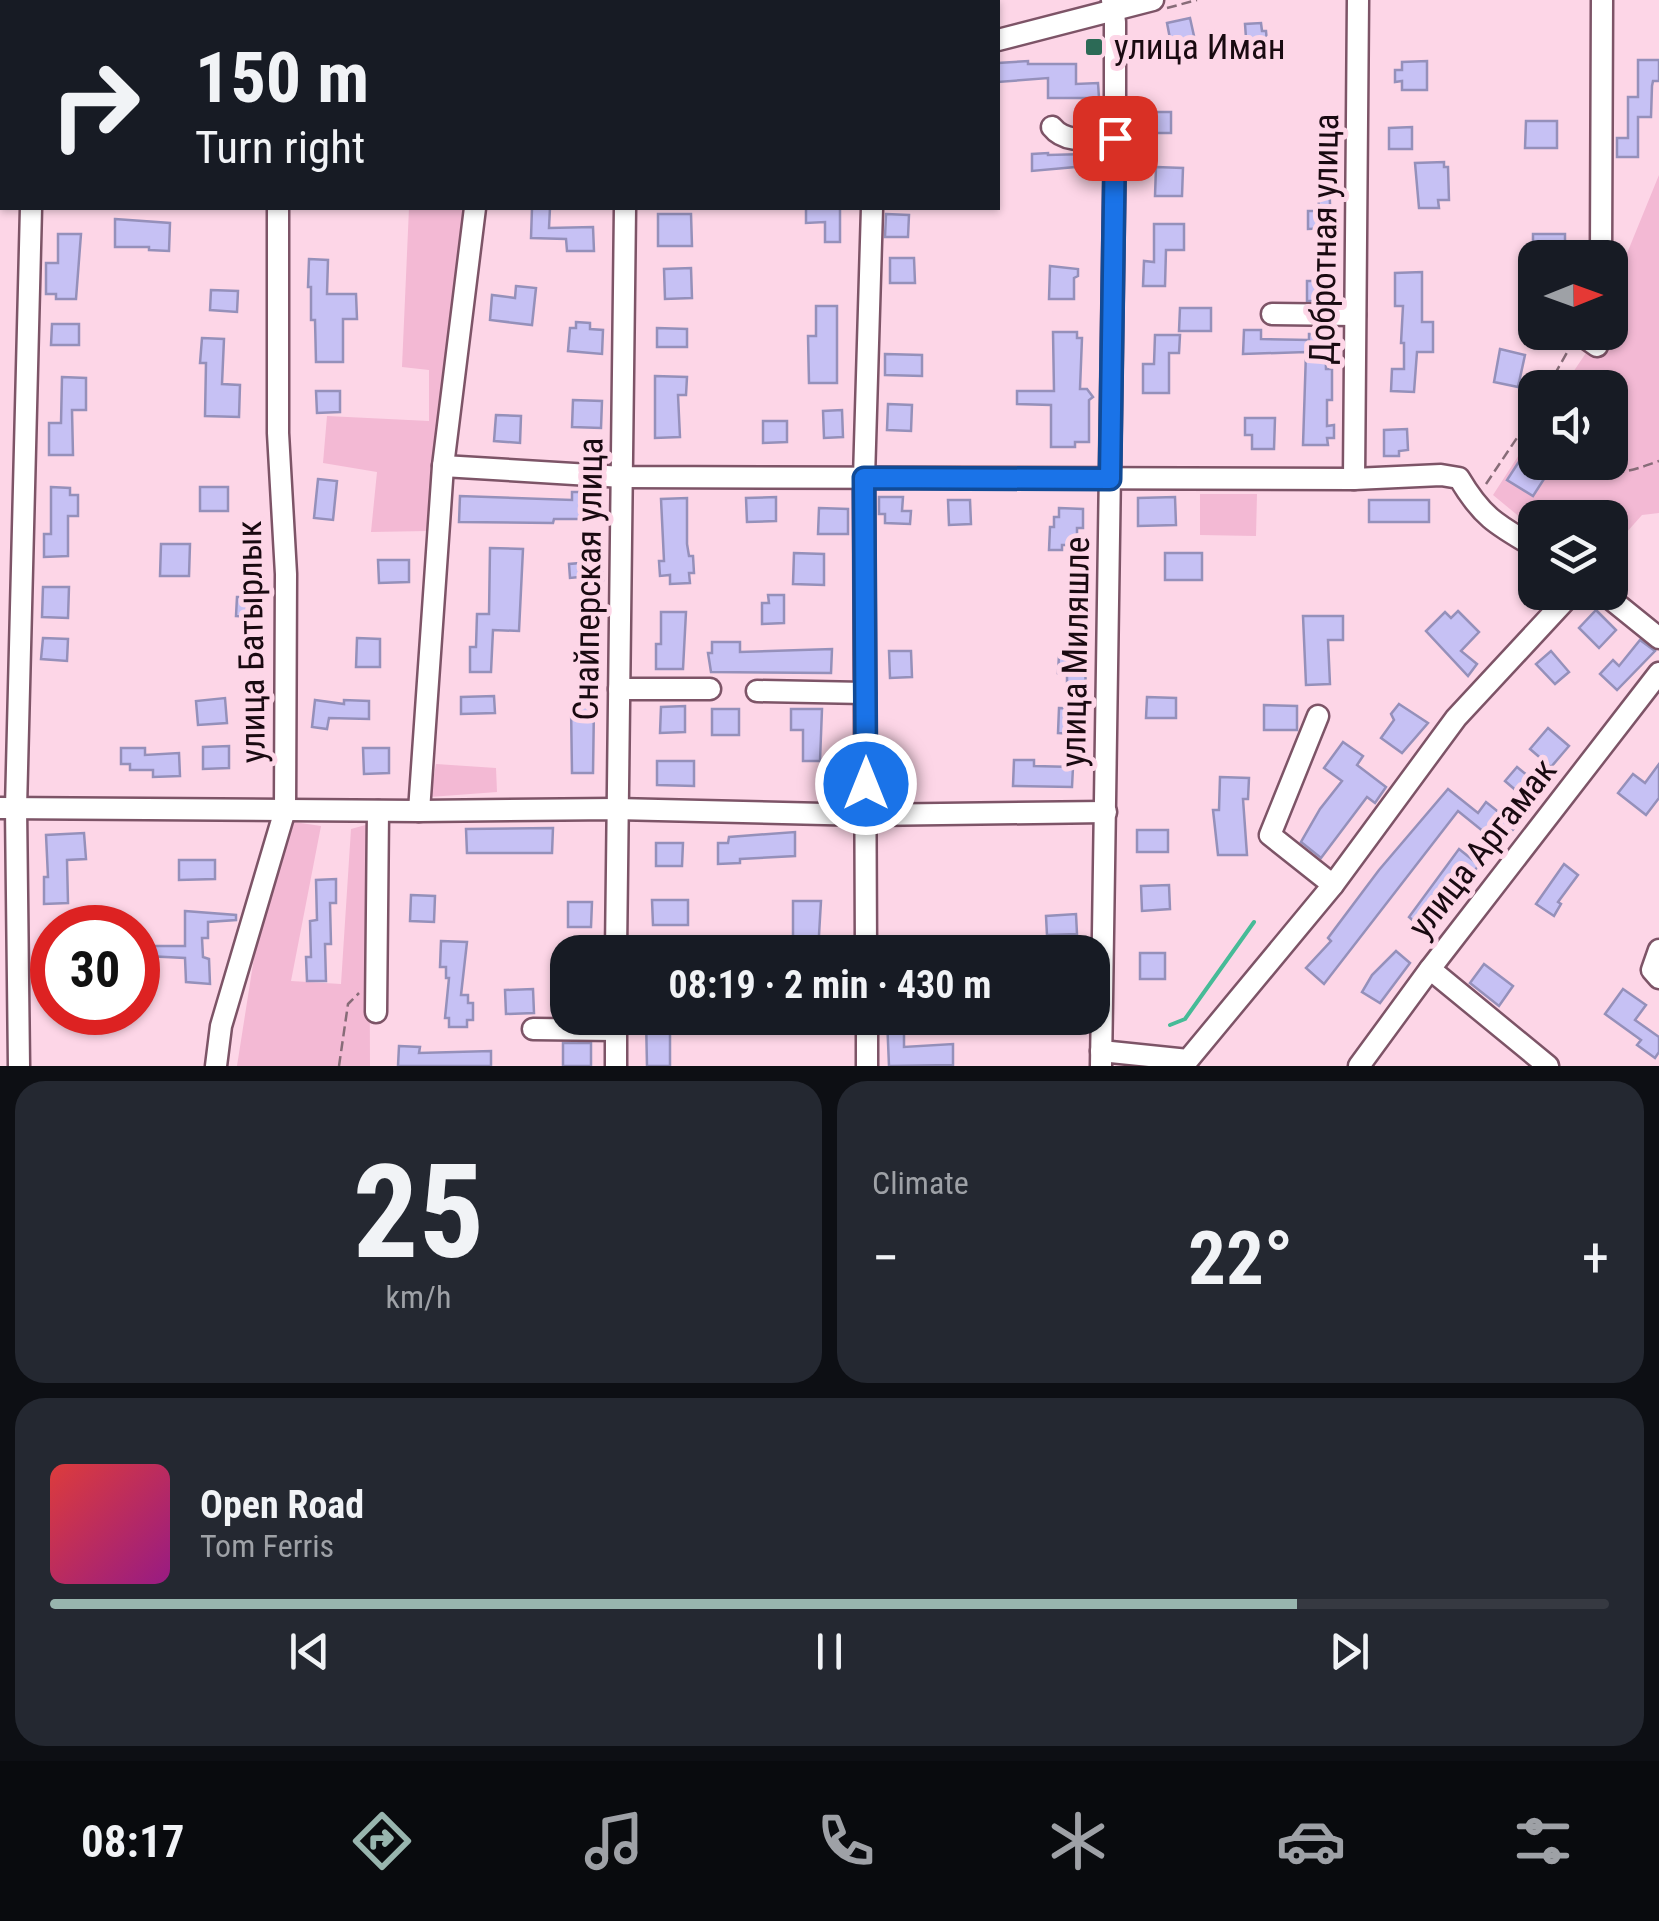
<!DOCTYPE html>
<meta charset="utf-8">
<style>
:root{--surface:#171b24;--page:#242831;--text:#f1f3f6;--muted:#9ea1a6;--line:#363941;--accent:#98b5ae}
body{margin:0;font-family:"Roboto Condensed",sans-serif;background:var(--page);color:var(--text);height:100vh;display:flex;flex-direction:column;font-size:38px;white-space:nowrap}
*{box-sizing:border-box;margin:0}
p{font-size:32px;color:var(--muted)}
.icon{flex:none;width:55px;height:55px;fill:none;stroke:currentColor;stroke-width:2;stroke-linecap:round;stroke-linejoin:round}
.map{position:relative;height:1066px;overflow:hidden}
.drawer{display:flex;flex-direction:column;gap:15px;padding:15px;background:#0d0f14;flex:1}
.drawer>*{flex:none}
.top-card{position:absolute;left:0px;top:0px;width:1000px;height:210px;box-shadow:0 2px 8px #0004;background:#171b24;color:var(--text);overflow:hidden}
.needle{width:65px;rotate:89deg}
.buttons{position:absolute;left:1518px;top:240px;display:grid;gap:20px}
.buttons a{display:grid;place-items:center;width:110px;height:110px;border-radius:20px;background:var(--surface);box-shadow:0 2px 8px #0004;font-size:50px}
.speed{position:absolute;left:30px;top:905px;display:flex;gap:20px;font-size:50px;font-weight:700;text-align:center}
.speed>*{display:grid;place-content:center;width:130px;height:130px;border-radius:50%;background:var(--surface);box-shadow:0 2px 8px #0004;line-height:1}
.speed .limit{border:15px solid #d22;background:#fff;color:#111}
.pin{position:absolute;display:grid;place-items:center;width:85px;height:85px;color:#fff;margin:-42px;border-radius:20px;box-shadow:0 5px 15px #0006}
.me{position:absolute;width:110px;margin:-55px;rotate:0deg;stroke-linejoin:round;filter:drop-shadow(0 0 8px #0008)}
.turn{display:flex;align-items:center;gap:35px;height:210px;padding:0 30px;font-size:45px}
.turn .icon{width:130px;height:130px;stroke-width:2.5}
.turn b{display:block;font-size:70px;line-height:85px}
.big{font-size:75px;font-weight:700;line-height:1.1}
.drawer .widget{flex:1;display:flex;flex-direction:column;justify-content:center;gap:15px;min-width:0;padding:0 35px;border-radius:30px;background:var(--page)}
.drawer .dial{align-items:center;gap:0}
.dial b{font-size:130px;line-height:1}
.song{display:flex;align-items:center;gap:30px}
.cover{width:120px;height:120px;border-radius:15px;background:linear-gradient(135deg,hsl(0 70% 55%),hsl(310 70% 35%))}
.played{height:10px;border-radius:5px;background:linear-gradient(90deg,var(--accent) 80%,var(--line) 80%)}
.keys{display:flex;justify-content:space-around;direction:ltr}
.heat{display:flex;justify-content:space-between;align-items:center;font-size:55px;direction:ltr}
.drawer .tiles{flex:1;display:grid;gap:15px;grid-template-columns:1fr 1fr}
.widget:last-child{grid-column:span 2}
.trip{position:absolute;left:550px;top:935px;width:560px;height:100px;border-radius:30px;background:var(--surface);box-shadow:0 2px 8px #0004;font-weight:700;line-height:100px;text-align:center}
.tab-bar{display:flex;height:160px;justify-content:space-around;align-items:center;background:#090b0e;color:var(--muted)}
.tab-bar .icon{width:70px;height:70px}
.tab-bar .on{color:var(--accent)}
.tab-bar b{font-size:45px;color:var(--text)}
.map>svg:first-child{display:block}
.green{fill:#f3b9d4}
.lines{fill:none;stroke-linecap:round;stroke-linejoin:round}
.stream{stroke:#46bb97;stroke-width:4}
.building{fill:#c6c1f4;stroke:#9590ba;stroke-width:2.5}
.minor-casing{stroke:#7d5467;stroke-width:25}
.path{stroke:#876c78;stroke-width:2.5;stroke-dasharray:10 5;stroke-linecap:butt}
.minor{stroke:#fff;stroke-width:20}
.route-casing{stroke:#114b97;stroke-width:25}
.route{stroke:#1a73e8;stroke-width:18}
.poi-dot{fill:#2c6a56;stroke:#fdd6e7;stroke-width:4}
.labels{text-anchor:middle;stroke-width:10;stroke-linejoin:round;paint-order:stroke}
.poi-label{font-size:35px;fill:#190a11;stroke:#fdd6e7;text-anchor:start}
.street-label{font-size:35px;fill:#190a11;stroke:#fdd6e7}
</style>
<div class="map">
<svg width="1659" height="1066" viewBox="0 0 1659 1066">
<rect width="100%" height="100%" fill="#fdd6e7"/>
<g class="green">
<path d="M1659 175V513L1642 515 1610 551V518L1563 517 1559 511 1549 517 1535 518 1533 528 1493 495 1535 430V462H1610V388L1563 387 1588 350 1595 333 1610 332V295Z"/>
<path d="M409 208H467L428 531 371 532 377 472 323 463 327 416 429 421V370L402 367Z"/>
<path d="M1200 494H1257L1256 536 1200 535Z"/>
<path d="M436 764 496 768 497 792 430 797Z"/>
<path d="M294 822 321 826 291 981 341 984 351 829 369 824 370 1066H237L256 945Z"/>
</g>
<g class="lines">
<path class="stream" d="M1170 1025 1185 1019 1254 922"/>
</g>
<g class="building">
<path d="M1190 18 1196 45 1172 49 1167 23Z"/>
<path d="M1261 23 1262 31H1266L1267 43 1263 44V51L1247 52 1245 24Z"/>
<path d="M1638 60H1659V81H1653L1652 86 1651 117H1638V157H1617V138H1628V97H1638Z"/>
<path d="M1028 61V64H1076V84L1098 83 1099 98H1048V78L998 82V63Z"/>
<path d="M1427 61V90H1402V81L1395 82V70H1402V62Z"/>
<rect x="1145" y="112" width="26" height="21"/>
<path d="M1526 121H1557V148H1525Z"/>
<path d="M1412 127V149H1389V128Z"/>
<path d="M1048 153V155L1085 154 1086 166 1032 171V154Z"/>
<path d="M1444 162V167H1448L1449 200H1438L1439 208H1419L1415 163Z"/>
<path d="M1156 167 1183 168 1182 196H1155Z"/>
<path d="M1318 179H1329L1331 228 1308 229V211H1319Z"/>
<path d="M532 208H550L549 228 593 227 594 251H567L566 239 531 238Z"/>
<path d="M806 208H840V242H825V222L806 223Z"/>
<path d="M658 214H691L692 246H658Z"/>
<path d="M886 214 909 215 908 237H885Z"/>
<path d="M115 219 170 223 169 251 149 250V247H115Z"/>
<path d="M1154 224H1184V250H1166L1165 286H1143L1144 261 1154 262Z"/>
<path d="M58 234H81L76 299H56V294H46V263H58Z"/>
<rect x="1533" y="234" width="32" height="24"/>
<path d="M890 258H914L915 283H890Z"/>
<path d="M309 259 328 260 327 294H356L357 319H343V362H316L315 320H311V287H308Z"/>
<path d="M1050 266 1078 269V276L1074 278V299H1049Z"/>
<path d="M691 268 692 298 665 299 664 269Z"/>
<path d="M1422 272V322H1433V352H1417L1414 392 1391 391 1392 369H1404V343H1401L1403 306H1395V273Z"/>
<rect x="1307" y="281" width="26" height="20"/>
<path d="M516 286 536 288 532 325 490 320 492 295 515 298Z"/>
<path d="M211 290 238 291 237 312 210 310Z"/>
<path d="M816 306H837V383H809L808 336H816Z"/>
<path d="M1180 308H1211V331H1179Z"/>
<path d="M576 322 590 323V329L603 330 602 354 568 351 570 328H576Z"/>
<path d="M52 324H79V345H51Z"/>
<path d="M657 328 687 329V347H657Z"/>
<path d="M1244 330H1261V339L1309 340V334H1325L1326 369H1332V400H1327V426L1334 425V438H1327L1328 445H1303L1306 352 1243 354Z"/>
<path d="M1053 332H1077V338H1082L1080 389H1087L1093 397 1089 400V442H1075V447H1051V405L1017 404V391H1054Z"/>
<path d="M1155 335H1180L1179 353H1169V393H1143V364H1154Z"/>
<path d="M202 338 224 339 222 384 240 385 239 417 205 416 206 363H200Z"/>
<path d="M1500 349 1525 355 1518 387 1494 382Z"/>
<path d="M885 354 922 355V376L885 375Z"/>
<path d="M655 376 687 377 686 395H678L680 437 655 438Z"/>
<path d="M62 377 86 378V410H72L73 455H49V423H61Z"/>
<path d="M316 391H340V412L317 413Z"/>
<path d="M573 400 602 401 601 428 572 427Z"/>
<path d="M888 404 912 405 911 431 887 430Z"/>
<path d="M842 410 843 437 824 438 823 411Z"/>
<path d="M496 415 521 416 520 443 494 441Z"/>
<path d="M1245 418H1275L1274 449H1252V435H1245Z"/>
<path d="M763 421H787V442L763 443Z"/>
<path d="M1407 429 1408 450 1399 451V456H1384V430Z"/>
<path d="M1520 460 1546 476 1533 496 1507 480Z"/>
<path d="M318 479 337 481 333 520 314 518Z"/>
<path d="M51 487 70 488V495H78V516H68V556L44 557V534H51Z"/>
<rect x="200" y="487" width="28" height="24"/>
<path d="M572 492H594V519H554L553 523 459 522 460 496 572 500Z"/>
<path d="M776 497V521L747 522 746 498Z"/>
<path d="M879 497H903L902 511H911L910 524 885 523V514H879Z"/>
<path d="M1175 497 1176 525 1138 526V498Z"/>
<path d="M687 498V544L689 556H693L694 573H689L690 583 670 584V575L660 576 659 561H664L661 499Z"/>
<path d="M948 500H970L971 524 949 525Z"/>
<rect x="1369" y="500" width="60" height="22"/>
<path d="M819 508 848 509V534H818Z"/>
<path d="M1059 508 1083 509V528H1077V545H1062V550H1049L1050 527H1054V517H1059Z"/>
<path d="M161 544H190L189 576H160Z"/>
<path d="M490 548 523 549 519 631 493 630 491 672H470V647H476L477 614H489Z"/>
<path d="M794 553 824 554V585L793 584Z"/>
<rect x="1165" y="553" width="37" height="27"/>
<path d="M602 555 603 580 580 581V577L570 578 569 564 580 563V556Z"/>
<path d="M378 560H409V582L379 583Z"/>
<path d="M243 569 260 570 255 617 236 616 237 597H242Z"/>
<path d="M43 587H69L68 618 42 617Z"/>
<path d="M768 595H784V623L762 624V603H769Z"/>
<path d="M1596 610 1616 630 1599 648 1579 628Z"/>
<path d="M1458 611 1479 632 1461 651 1477 664 1468 676 1426 631 1445 612 1451 618Z"/>
<path d="M661 612H686L683 669H656V644H661Z"/>
<path d="M1303 616H1343V640H1328L1330 684 1306 685Z"/>
<path d="M43 638 68 639 67 661 41 659Z"/>
<path d="M357 638 380 639V667H356Z"/>
<path d="M1640 640 1655 651 1617 690 1600 674 1613 660 1619 666Z"/>
<path d="M712 642H740V652L832 649 831 673 711 672 708 653H712Z"/>
<path d="M889 651H911L912 677 890 678Z"/>
<path d="M1551 651 1569 672 1555 684 1536 664Z"/>
<path d="M1059 655 1084 657 1086 685H1067V673H1058Z"/>
<path d="M494 696 495 713 461 714V697Z"/>
<path d="M1147 697 1176 698V718H1146Z"/>
<path d="M225 698 227 723 198 725 196 701Z"/>
<path d="M315 700 344 704V700L369 701V719L329 718 327 729 312 727Z"/>
<path d="M1399 704 1428 723 1402 753 1381 738 1394 720 1391 714Z"/>
<path d="M571 705H594L593 773H572Z"/>
<path d="M1264 705 1297 706V730H1264Z"/>
<path d="M685 706V732L660 733 661 707Z"/>
<path d="M1059 708 1081 709 1079 734 1058 733Z"/>
<rect x="712" y="709" width="27" height="26"/>
<path d="M791 709H822L820 761H803V730H791Z"/>
<path d="M1548 728 1569 746 1551 767 1530 749Z"/>
<path d="M1343 742 1363 756 1357 765 1386 787 1375 803 1367 797 1321 858 1301 842 1320 809 1342 781 1324 768Z"/>
<path d="M229 746V768L203 769V747Z"/>
<path d="M121 748H145V755L179 753 180 776 153 777V770H130V764H121Z"/>
<path d="M363 748H389V773L364 774Z"/>
<path d="M1014 760H1034V766L1073 767 1072 787 1013 786Z"/>
<path d="M657 761H694V786L657 785Z"/>
<path d="M1659 764V798L1646 815 1618 793 1633 774 1645 783Z"/>
<path d="M1517 767 1538 784 1526 799 1505 781Z"/>
<path d="M1220 777 1249 778 1248 799H1243L1247 855H1218L1213 810H1219Z"/>
<path d="M1448 789 1478 813 1486 802 1516 826 1500 845 1458 811 1324 984 1306 968 1331 941 1328 938 1379 870Z"/>
<path d="M553 828 552 853H467L466 829Z"/>
<rect x="1137" y="830" width="31" height="22"/>
<path d="M795 832V856L740 859V863L718 864V843H728L729 837Z"/>
<path d="M84 833 86 859 67 860 68 903 44 904V877H48L46 835Z"/>
<path d="M656 843H683L682 866H656Z"/>
<path d="M1459 849 1479 865 1426 932 1409 917Z"/>
<path d="M179 860H215V879L179 880Z"/>
<path d="M1564 864 1578 875 1558 902 1561 904 1554 916 1536 904Z"/>
<path d="M336 879V903H330L331 944H325L326 981H307L306 957H311L310 921 317 920 316 880Z"/>
<path d="M1169 885 1170 909 1142 911 1141 886Z"/>
<path d="M411 895 435 896 434 922 410 921Z"/>
<path d="M652 900H688V925H653Z"/>
<path d="M793 901H821L818 952H793Z"/>
<path d="M568 902H592L591 927H568Z"/>
<path d="M185 911 236 915V920L208 922V938H202L203 957 209 959 210 984 186 982 185 958 146 956V946H185Z"/>
<path d="M1076 914 1077 934 1047 935 1046 916Z"/>
<path d="M441 941 467 942 461 995H468V1003H473V1020H467V1027H449V1018H445L449 978H446V967H440Z"/>
<path d="M1396 951 1410 963 1380 1003 1362 992 1372 975Z"/>
<rect x="1140" y="953" width="25" height="26"/>
<path d="M1484 964 1513 986 1499 1006 1470 983Z"/>
<path d="M533 989 534 1013 506 1014 505 990Z"/>
<path d="M1623 989 1646 1005 1635 1020 1659 1037V1052L1655 1058 1637 1045 1641 1040 1605 1014Z"/>
<path d="M646 1018H678V1032H670V1066H647Z"/>
<path d="M887 1018H904V1047L953 1044V1065L889 1066Z"/>
<rect x="563" y="1043" width="28" height="23"/>
<path d="M399 1046 420 1047 419 1053 491 1051V1066H398Z"/>
</g>
<g class="lines">
<defs>
<g id="minor">
<path d="M489 0V2"/>
<path d="M621 0V2"/>
<path d="M33 2V0"/>
<path d="M280 2V0"/>
<path d="M998 40 1153 0"/>
<path d="M1052 127C1066 145 1094 138 1115 138"/>
<path d="M0 139H2"/>
<path d="M1601 258 1602 0"/>
<path d="M1272 314 1355 315"/>
<path d="M1577 332 1597 346"/>
<path d="M443 466 623 477 1354 479 1441 475 1459 478C1482 517 1497 525 1535 547"/>
<path d="M1354 479 1358 0"/>
<path d="M1602 592 1659 638"/>
<path d="M619 689H710"/>
<path d="M757 691 865 693"/>
<path d="M1318 716 1270 835 1333 885"/>
<path d="M0 808 419 811 616 809 866 815 1106 812"/>
<path d="M419 811 443 466 475 208"/>
<path d="M1659 950 1652 970 1659 978"/>
<path d="M616 952 625 208"/>
<path d="M866 952 864 478 872 208"/>
<path d="M1430 969 1548 1066"/>
<path d="M376 1012 378 811"/>
<path d="M867 1018V1066"/>
<path d="M533 1029 616 1030"/>
<path d="M1101 1051 1188 1060 1333 885 1456 718 1573 592"/>
<path d="M19 1066 16 808 31 208"/>
<path d="M216 1066 221 1026 285 810 286 574 278 433V208"/>
<path d="M616 1066V1018"/>
<path d="M1101 1066 1115 138V22L1112 0"/>
<path d="M1359 1066 1430 969 1659 673"/>
</g>
</defs>
<use href="#minor" class="minor-casing"/>
<g class="path">
<path d="M453 0V2"/>
<path d="M395 2V0"/>
<path d="M1167 8 1197 0"/>
<path d="M1547 388 1569 349"/>
<path d="M1586 462C1614 479 1630 471 1659 461"/>
<path d="M1486 484 1535 411"/>
<path d="M339 1066 348 1004 359 993"/>
</g>
<use href="#minor" class="minor"/>
</g>
<g class="lines">
<defs>
<path id="route" d="M866 784 864 478 1110 479 1115 138"/>
</defs>
<use href="#route" class="route-casing"/>
<use href="#route" class="route"/>
</g>
<rect class="poi-dot" x="1084" y="37" width="20" height="20" rx="5"/>
<g class="labels">
<g class="poi-label">
<text x="1114" y="59">улица Иман</text>
</g>
<g class="street-label">
<text transform="translate(1324 239) rotate(-89)" y="12">Добротная улица</text>
<text transform="translate(588 579) rotate(-89)" y="12">Снайперская улица</text>
<text transform="translate(251 642) rotate(-91)" y="12">улица Батырлык</text>
<text transform="translate(1075 652) rotate(-89)" y="12">улица Миляшле</text>
<text transform="translate(1482 848) rotate(-52)" y="12">улица Аргамак</text>
</g>
</g>
</svg>
<div class="buttons">
<a><svg class="needle" viewBox="-14 -14 28 28"><path d="M0-13l5 13h-10z" fill="#e53935"/><path d="M0 13l5-13h-10z" fill="#9ea1a6"/></svg></a>
<a><svg class="icon" aria-label="sound" viewBox="0 0 24 24"><path d="M4 9h4l5-4v14l-5-4H4zM17 9q2 3 0 6"/></svg></a>
<a><svg class="icon" aria-label="layers" viewBox="0 0 24 24"><path d="M12 4l9 5-9 5-9-5zM3 14l9 5 9-5"/></svg></a>
</div>
<div class="speed"><div class="limit">30</div></div>
<div class="pin" style="left:1115px;top:138px;background:#d93025"><svg class="icon" aria-label="arrive" viewBox="0 0 24 24"><path d="M6 21V4h12l-3 4 3 4H6"/></svg></div>
<svg class="me" style="left:866px;top:784px" viewBox="-20 -20 40 40"><circle r="17" fill="#1a73e8" stroke="#fff" stroke-width="3"/><path d="M0-11L8 9 0 5-8 9z" fill="#fff"/></svg>
<div class="trip">08:19 · 2 min · 430 m</div>
<div class="top-card">
<div class="turn"><svg class="icon" aria-label="right" viewBox="0 0 24 24"><path d="M7 20v-9h11M14 6l5 5-5 5"/></svg><div><b>150 m</b>Turn right</div></div>
</div>
</div>
<section class="drawer">
<div class="tiles">
<div class="widget dial"><b>25</b><p>km/h</p></div>
<div class="widget"><p>Climate</p>
<div class="heat"><a>−</a><b class="big">22°</b><a>+</a></div>
</div>
<div class="widget">
<div class="song"><i class="cover"></i><div><b>Open Road</b><p>Tom Ferris</p></div></div>
<div class="played"></div>
<div class="keys"><svg class="icon" aria-label="previous" viewBox="0 0 24 24"><path d="M18 5L8 12l10 7zM5 5v14"/></svg><svg class="icon" aria-label="pause" viewBox="0 0 24 24"><path d="M8 5v14M16 5v14"/></svg><svg class="icon" aria-label="next" viewBox="0 0 24 24"><path d="M6 5l10 7-10 7zM19 5v14"/></svg></div>
</div>
</div>
</section>
<nav class="tab-bar">
<b>08:17</b>
<svg class="icon on" aria-label="directions" viewBox="0 0 24 24"><path d="M12 3l9 9-9 9-9-9zM9 14v-3h6M13 9l2 2-2 2"/></svg>
<svg class="icon" aria-label="music" viewBox="0 0 24 24"><path d="M9 18V5l10-2v13"/><circle cx="6" cy="18" r="3"/><circle cx="16" cy="16" r="3"/></svg>
<svg class="icon" aria-label="phone" viewBox="0 0 24 24"><path d="M5 4h4l2 5-3 2q2 4 5 5l2-3 5 2v4C11 20 4 13 5 4z"/></svg>
<svg class="icon" aria-label="climate" viewBox="0 0 24 24"><path d="M12 3v18M4 7l16 10M4 17L20 7"/></svg>
<svg class="icon" aria-label="car" viewBox="0 0 24 24"><path d="M5 17H2v-5l4-1 3-4h7l3 4 3 1v5h-3M9 17h6M6 11h13"/><circle cx="7" cy="17" r="2"/><circle cx="17" cy="17" r="2"/></svg>
<svg class="icon" aria-label="filters" viewBox="0 0 24 24"><path d="M4 7h16M4 17h16"/><circle cx="9" cy="7" r="2"/><circle cx="15" cy="17" r="2"/></svg>
</nav>
